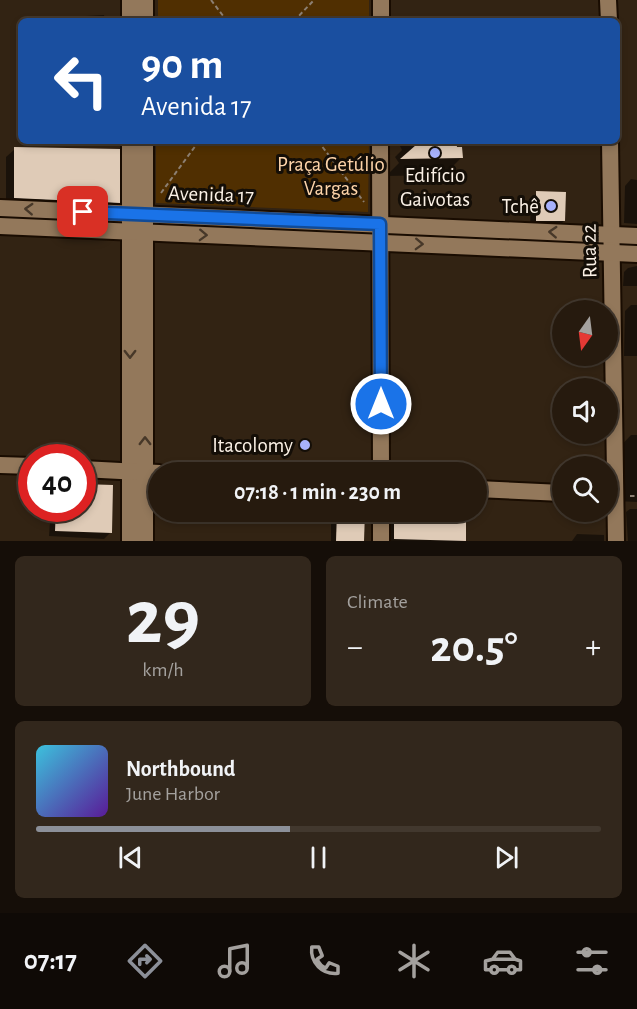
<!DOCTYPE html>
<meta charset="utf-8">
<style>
:root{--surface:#261a0e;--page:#32271c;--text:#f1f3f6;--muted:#a4a19e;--line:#42382e;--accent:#8c9099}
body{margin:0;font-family:"Alegreya Sans",sans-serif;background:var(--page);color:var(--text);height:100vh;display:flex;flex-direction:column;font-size:22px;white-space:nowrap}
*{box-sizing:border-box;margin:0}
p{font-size:20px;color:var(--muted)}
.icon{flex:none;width:33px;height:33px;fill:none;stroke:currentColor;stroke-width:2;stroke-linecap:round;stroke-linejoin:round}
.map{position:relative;height:541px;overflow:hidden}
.drawer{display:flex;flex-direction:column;gap:15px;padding:15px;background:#150e08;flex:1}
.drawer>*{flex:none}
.top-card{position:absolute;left:18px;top:18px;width:602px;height:126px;border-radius:9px;box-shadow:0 3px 9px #0003,0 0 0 2px var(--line);background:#1a4fa0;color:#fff;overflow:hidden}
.needle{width:39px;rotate:194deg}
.tools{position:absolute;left:552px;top:300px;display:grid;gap:12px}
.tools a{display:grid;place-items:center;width:66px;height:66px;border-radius:50%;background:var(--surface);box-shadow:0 3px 9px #0003,0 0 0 2px var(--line);font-size:30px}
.speed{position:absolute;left:18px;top:444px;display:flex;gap:12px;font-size:30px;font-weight:700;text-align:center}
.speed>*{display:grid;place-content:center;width:78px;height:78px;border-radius:50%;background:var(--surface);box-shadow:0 3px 9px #0003,0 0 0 2px var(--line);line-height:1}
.speed .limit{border:9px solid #d22;background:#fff;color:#111}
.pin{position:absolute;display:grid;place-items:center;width:51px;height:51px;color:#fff;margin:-26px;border-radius:12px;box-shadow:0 3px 9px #0006}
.me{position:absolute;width:66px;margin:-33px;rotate:0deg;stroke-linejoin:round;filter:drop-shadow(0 0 4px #0008)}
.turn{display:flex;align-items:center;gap:21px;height:126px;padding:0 24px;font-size:27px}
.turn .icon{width:78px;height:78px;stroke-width:2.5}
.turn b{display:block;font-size:42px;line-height:51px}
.big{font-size:45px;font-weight:600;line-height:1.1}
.drawer .card{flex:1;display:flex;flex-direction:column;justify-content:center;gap:9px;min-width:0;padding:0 21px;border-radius:9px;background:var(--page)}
.drawer .dial{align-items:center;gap:0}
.dial b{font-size:78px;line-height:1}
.song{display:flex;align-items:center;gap:18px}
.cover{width:72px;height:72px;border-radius:9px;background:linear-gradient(135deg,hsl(190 70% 55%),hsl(270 70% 35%))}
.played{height:6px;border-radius:3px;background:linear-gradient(90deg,var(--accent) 45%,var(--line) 45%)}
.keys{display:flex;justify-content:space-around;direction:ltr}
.heat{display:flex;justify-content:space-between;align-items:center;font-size:33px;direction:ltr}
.drawer .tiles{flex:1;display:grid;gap:15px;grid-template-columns:1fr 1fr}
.card:last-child{grid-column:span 2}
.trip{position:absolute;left:148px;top:462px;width:339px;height:60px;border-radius:30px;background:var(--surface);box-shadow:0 3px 9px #0003,0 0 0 2px var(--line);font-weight:600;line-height:60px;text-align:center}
.tabs{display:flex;height:96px;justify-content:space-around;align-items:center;background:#0f0a06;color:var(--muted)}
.tabs .icon{width:42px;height:42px}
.tabs .on{color:var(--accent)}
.tabs b{font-size:27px;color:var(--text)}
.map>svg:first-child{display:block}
.green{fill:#502f01}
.shadow{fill:#0007}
.building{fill:#dfcbb7}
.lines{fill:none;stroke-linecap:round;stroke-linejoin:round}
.secondary-casing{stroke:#190c01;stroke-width:20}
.path{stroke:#8c7f72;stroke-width:2;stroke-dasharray:4.5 3;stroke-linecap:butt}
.secondary{stroke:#93785b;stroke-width:16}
.oneway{stroke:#473829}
.route-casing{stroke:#114b97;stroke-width:15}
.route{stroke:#1a73e8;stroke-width:10}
.poi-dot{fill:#a7b1fc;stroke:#140e07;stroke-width:2}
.labels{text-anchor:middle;stroke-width:6;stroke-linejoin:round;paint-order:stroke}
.park-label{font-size:21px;fill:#fed4a9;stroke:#140e07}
.poi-label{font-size:21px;fill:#fbf1e6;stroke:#140e07;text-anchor:end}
.street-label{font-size:21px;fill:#fbf1e6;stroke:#140e07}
</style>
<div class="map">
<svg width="637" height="541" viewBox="0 0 637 541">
<rect width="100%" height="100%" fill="#322313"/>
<g class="green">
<rect x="158" y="0" width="211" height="21"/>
<path d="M156 141H369L368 212 156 203Z"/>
</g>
<g class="shadow">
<path d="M104 15 105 21H64L68 17Z"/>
<path d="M405 141H455V149L461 158 444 175 386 176 399 163 395 157 402 150 400 146Z"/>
<path d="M15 149 118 202 110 210 6 206V157Z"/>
<path d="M631 179 637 180V224L624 223 625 186Z"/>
<path d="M537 193 564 221 558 227 530 226 531 199Z"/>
<path d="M637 266V286H623L624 272 628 268Z"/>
<path d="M631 305H637V356H624L625 311Z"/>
<path d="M562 309 601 310H562V339H555V315Z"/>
<path d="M631 435H637V502L614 501V453Z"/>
<path d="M51 508H82L110 533 104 539 49 536Z"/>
<path d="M630 509H637V541H628L626 512Z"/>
<rect x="331" y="512" width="32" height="29"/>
<path d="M385 512H465L463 541H383Z"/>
<path d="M577 534 604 535V541H572Z"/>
</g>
<g class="building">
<path d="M414 141H456L457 147H462L463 158 400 159 416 145Z"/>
<path d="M14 147 120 149V203L14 198Z"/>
<path d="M536 191 566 192 565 221H536Z"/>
<path d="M82 484 113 485 112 533 55 531 56 508H82Z"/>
<path d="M337 512H365L364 541H336Z"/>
<path d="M394 512H466V541L394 539Z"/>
</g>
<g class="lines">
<defs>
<g id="secondary">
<path d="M608 0 609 21"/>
<path d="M130 21V0"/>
<path d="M145 21V0"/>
<path d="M381 21V0"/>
<path d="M130 141V541"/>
<path d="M380 141 381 472"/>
<path d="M610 141 616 541"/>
<path d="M0 208 637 236"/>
<path d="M0 226 637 254"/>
<path d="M0 465 32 466"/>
<path d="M82 469 159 473"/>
<path d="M477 489 562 493"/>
<path d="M145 541V141"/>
<path d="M381 541V512"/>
</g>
</defs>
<use href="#secondary" class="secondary-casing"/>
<g class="path">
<path d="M211 0 227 21"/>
<path d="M294 21 314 0"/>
<path d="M318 141 364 202"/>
<path d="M161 193 199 141"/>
<path d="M630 496H637"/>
</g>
<use href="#secondary" class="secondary"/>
</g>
<defs><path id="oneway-chevron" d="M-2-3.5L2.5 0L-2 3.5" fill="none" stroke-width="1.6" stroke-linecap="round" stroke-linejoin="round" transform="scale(1.5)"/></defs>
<g class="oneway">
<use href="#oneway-chevron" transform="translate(29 209) rotate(-177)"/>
<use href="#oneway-chevron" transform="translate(553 232) rotate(-177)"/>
<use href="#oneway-chevron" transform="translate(203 235) rotate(2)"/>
<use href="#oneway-chevron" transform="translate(419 244) rotate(2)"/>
<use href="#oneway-chevron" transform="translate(130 354) rotate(90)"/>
<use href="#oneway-chevron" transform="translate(145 441) rotate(-90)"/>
</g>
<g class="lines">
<defs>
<path id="route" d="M83 212 380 224 381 404"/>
</defs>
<use href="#route" class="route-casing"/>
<use href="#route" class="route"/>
</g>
<g class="poi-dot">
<circle cx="435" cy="153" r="6"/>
<circle cx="551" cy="206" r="6"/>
<circle cx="305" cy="445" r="6"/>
</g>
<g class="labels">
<g class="park-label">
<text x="331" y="171">Praça Getúlio<tspan x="331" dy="24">Vargas</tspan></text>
</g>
<g class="poi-label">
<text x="435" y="182" text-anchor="middle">Edifício<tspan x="435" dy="24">Gaivotas</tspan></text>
<text x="539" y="213">Tchê</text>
<text x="293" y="452">Itacolomy</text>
</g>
<g class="street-label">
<text transform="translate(211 194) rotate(2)" y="7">Avenida 17</text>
<text transform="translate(589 251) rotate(-91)" y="7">Rua 22</text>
</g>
</g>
</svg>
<div class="tools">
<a><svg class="needle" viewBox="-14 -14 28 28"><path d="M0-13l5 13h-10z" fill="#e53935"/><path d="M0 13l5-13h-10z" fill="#a4a19e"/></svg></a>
<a><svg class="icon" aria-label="sound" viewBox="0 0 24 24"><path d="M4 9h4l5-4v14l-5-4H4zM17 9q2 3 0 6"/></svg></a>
<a><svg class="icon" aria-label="search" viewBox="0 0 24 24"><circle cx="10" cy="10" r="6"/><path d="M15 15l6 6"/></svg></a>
</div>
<div class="speed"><div class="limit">40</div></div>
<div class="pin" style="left:83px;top:212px;background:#d93025"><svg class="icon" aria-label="arrive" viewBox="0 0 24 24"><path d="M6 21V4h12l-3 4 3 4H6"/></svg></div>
<svg class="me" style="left:381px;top:404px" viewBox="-20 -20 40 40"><circle r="17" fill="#1a73e8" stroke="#fff" stroke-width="3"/><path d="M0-11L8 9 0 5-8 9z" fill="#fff"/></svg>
<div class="trip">07:18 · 1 min · 230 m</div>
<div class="top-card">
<div class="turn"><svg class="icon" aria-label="left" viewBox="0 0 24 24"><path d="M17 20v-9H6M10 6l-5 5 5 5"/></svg><div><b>90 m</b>Avenida 17</div></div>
</div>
</div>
<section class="drawer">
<div class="tiles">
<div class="card dial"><b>29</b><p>km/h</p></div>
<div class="card"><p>Climate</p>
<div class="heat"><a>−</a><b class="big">20.5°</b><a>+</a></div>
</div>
<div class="card">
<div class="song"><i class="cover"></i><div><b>Northbound</b><p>June Harbor</p></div></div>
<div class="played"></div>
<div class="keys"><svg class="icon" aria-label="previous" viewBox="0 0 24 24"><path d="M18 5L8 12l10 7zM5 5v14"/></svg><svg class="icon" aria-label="pause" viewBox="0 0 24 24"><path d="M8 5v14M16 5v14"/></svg><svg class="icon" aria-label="next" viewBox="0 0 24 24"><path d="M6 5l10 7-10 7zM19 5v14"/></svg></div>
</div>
</div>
</section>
<nav class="tabs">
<b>07:17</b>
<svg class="icon on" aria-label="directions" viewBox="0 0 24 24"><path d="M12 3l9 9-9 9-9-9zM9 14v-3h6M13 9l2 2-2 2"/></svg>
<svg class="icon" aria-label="music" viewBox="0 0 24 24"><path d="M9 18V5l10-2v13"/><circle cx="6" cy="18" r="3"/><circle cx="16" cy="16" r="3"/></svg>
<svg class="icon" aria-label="phone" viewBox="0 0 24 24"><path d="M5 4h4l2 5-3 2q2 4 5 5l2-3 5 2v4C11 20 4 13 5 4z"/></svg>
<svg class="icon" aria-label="climate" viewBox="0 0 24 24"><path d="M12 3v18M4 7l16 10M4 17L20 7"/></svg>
<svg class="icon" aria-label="car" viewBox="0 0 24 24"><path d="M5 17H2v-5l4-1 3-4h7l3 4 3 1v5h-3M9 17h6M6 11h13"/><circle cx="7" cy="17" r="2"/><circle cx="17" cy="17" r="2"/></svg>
<svg class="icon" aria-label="filters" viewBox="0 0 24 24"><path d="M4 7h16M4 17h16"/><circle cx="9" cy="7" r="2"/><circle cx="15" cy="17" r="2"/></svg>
</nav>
